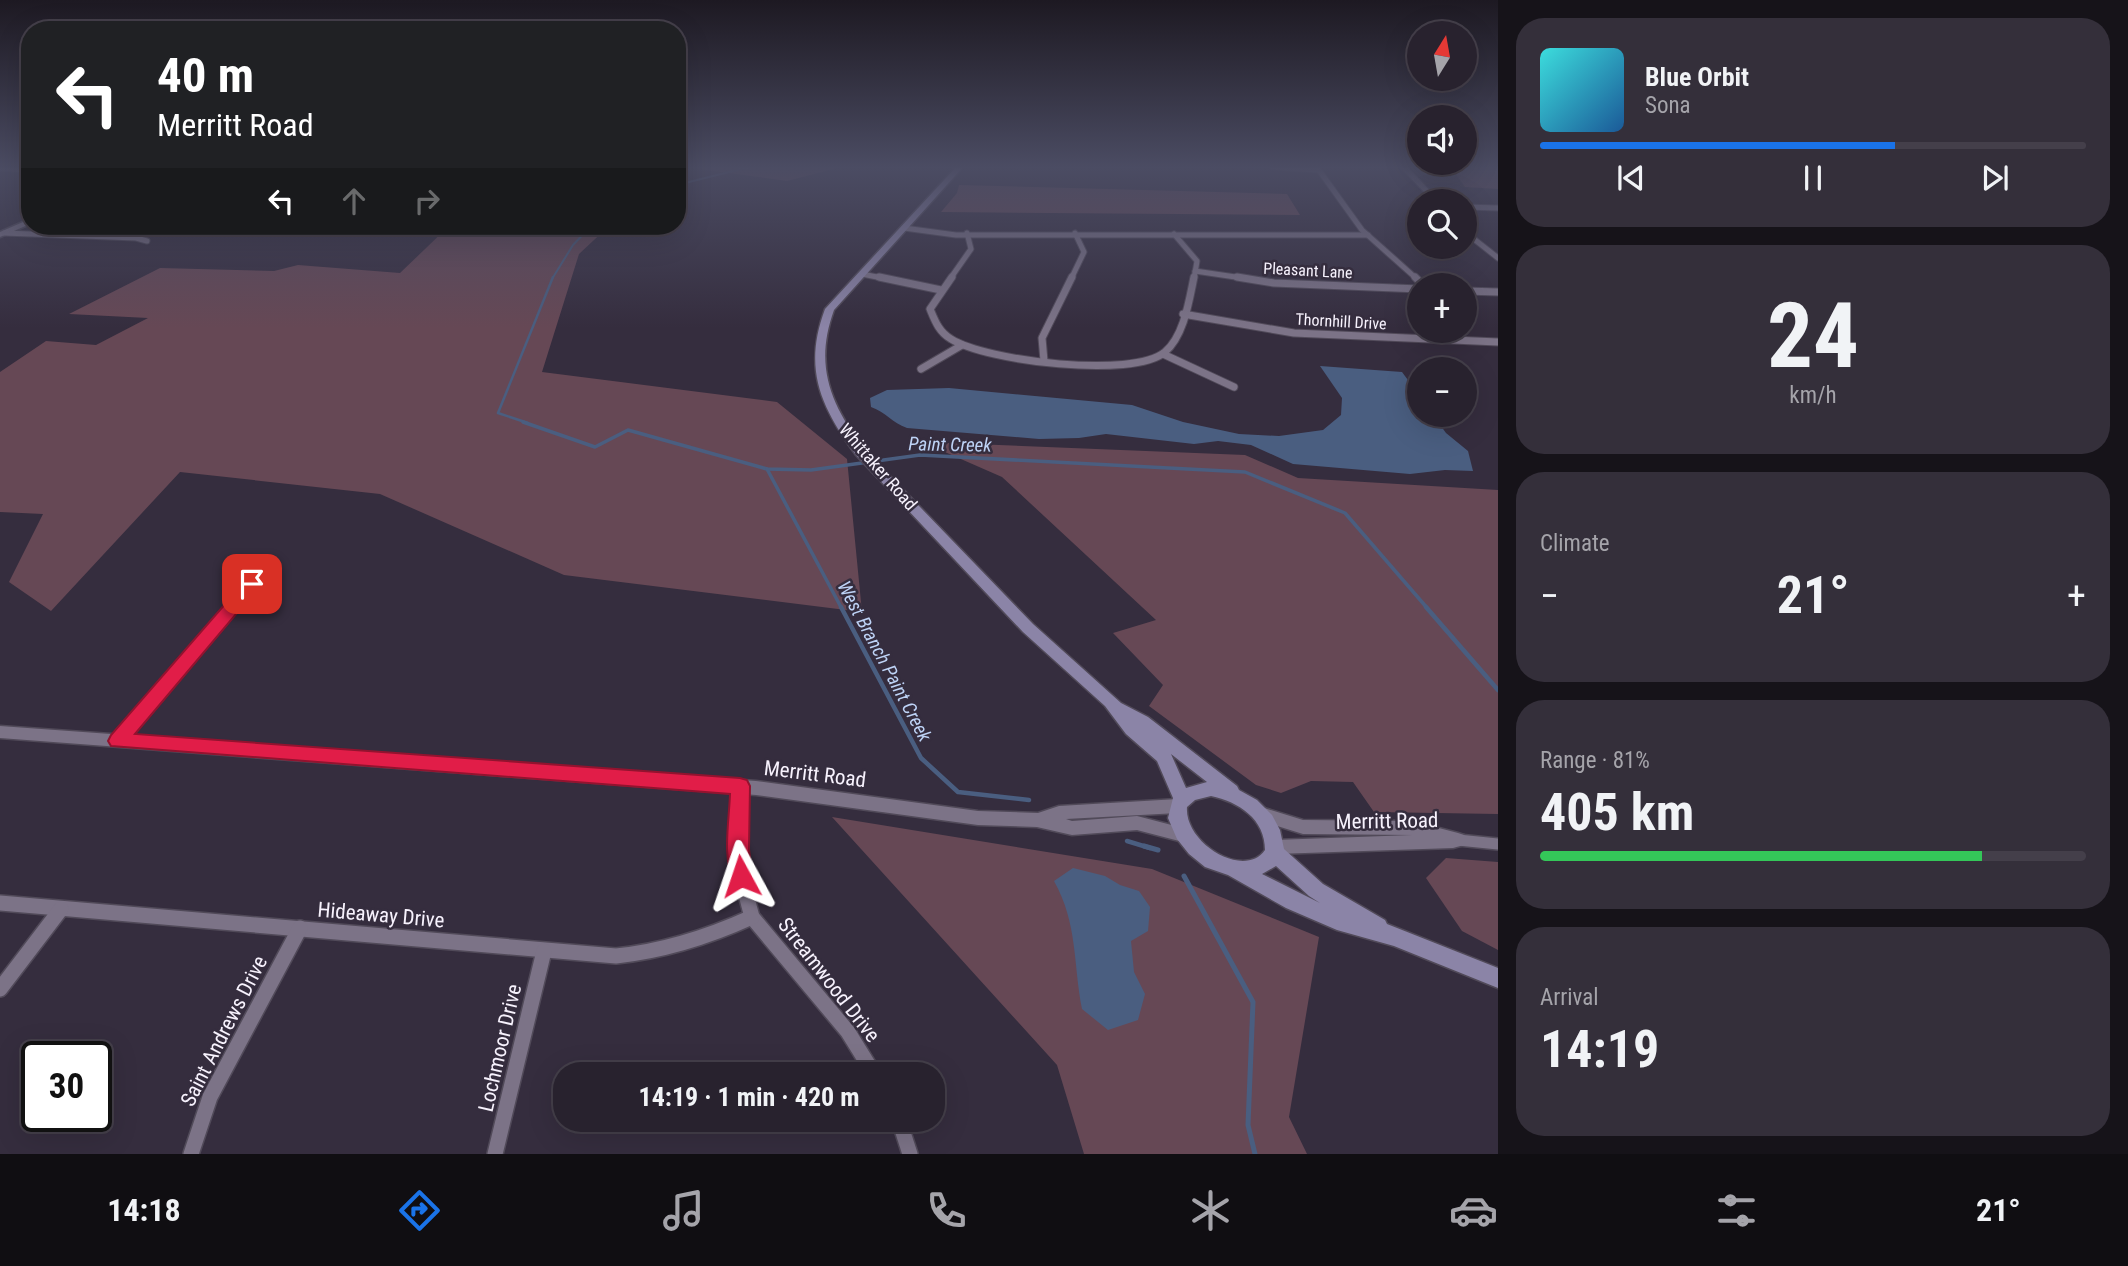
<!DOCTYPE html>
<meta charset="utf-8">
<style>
:root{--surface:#28222e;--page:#342f3a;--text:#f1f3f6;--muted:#a5a4aa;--line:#443f4a;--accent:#1a73e8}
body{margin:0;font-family:"Roboto Condensed",sans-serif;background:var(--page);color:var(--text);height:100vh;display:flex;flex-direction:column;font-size:26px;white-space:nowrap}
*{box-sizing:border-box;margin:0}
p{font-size:23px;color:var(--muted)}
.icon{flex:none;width:38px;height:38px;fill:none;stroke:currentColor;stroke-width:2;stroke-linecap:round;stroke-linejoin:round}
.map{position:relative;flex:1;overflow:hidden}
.details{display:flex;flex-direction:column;gap:18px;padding:18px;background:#161319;width:630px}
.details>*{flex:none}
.hud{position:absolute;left:21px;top:21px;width:665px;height:214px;border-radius:28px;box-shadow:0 7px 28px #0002,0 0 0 2px var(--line);background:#202124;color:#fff;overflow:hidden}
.needle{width:46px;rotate:11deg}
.fabs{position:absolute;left:1407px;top:21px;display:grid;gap:14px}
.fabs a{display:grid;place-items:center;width:70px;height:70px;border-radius:50%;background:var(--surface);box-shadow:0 7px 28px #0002,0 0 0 2px var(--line);font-size:35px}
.speed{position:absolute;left:21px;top:1041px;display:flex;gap:14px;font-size:35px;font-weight:700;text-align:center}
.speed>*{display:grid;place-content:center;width:91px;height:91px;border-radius:50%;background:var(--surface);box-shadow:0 7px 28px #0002,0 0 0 2px var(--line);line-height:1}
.speed .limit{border:4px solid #111;border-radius:10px;background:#fff;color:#111}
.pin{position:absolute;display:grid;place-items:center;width:60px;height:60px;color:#fff;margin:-30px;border-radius:14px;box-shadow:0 4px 10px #0006}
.me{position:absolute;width:77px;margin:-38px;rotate:355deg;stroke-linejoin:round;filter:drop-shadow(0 0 5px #0008)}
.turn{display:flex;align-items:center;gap:24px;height:147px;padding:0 21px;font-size:32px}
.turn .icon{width:91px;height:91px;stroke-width:2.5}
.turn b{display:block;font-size:49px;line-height:60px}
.lanes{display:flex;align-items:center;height:66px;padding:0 21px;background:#0003;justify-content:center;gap:35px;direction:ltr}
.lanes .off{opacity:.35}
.big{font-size:52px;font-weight:700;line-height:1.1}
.details .card{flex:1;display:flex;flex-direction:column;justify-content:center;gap:10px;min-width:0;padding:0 24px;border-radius:28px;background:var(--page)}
.details .dial{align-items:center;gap:0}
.dial b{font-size:91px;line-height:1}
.song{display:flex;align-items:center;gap:21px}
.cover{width:84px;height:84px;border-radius:10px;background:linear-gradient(135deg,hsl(180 70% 55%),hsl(210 70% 35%))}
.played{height:7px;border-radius:4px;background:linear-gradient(90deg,var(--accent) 65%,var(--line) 65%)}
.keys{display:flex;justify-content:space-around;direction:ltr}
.heat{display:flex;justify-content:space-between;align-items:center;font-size:38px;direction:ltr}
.charge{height:10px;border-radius:5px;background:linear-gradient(90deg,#34c759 81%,var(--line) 0)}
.trip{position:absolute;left:553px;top:1062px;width:392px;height:70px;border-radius:28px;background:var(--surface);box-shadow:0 7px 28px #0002,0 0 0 2px var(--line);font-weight:700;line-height:70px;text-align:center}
.dock{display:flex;height:112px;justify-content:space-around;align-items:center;background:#100e12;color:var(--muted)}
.dock .icon{width:49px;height:49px}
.dock .current{color:var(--accent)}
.dock b{font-size:32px;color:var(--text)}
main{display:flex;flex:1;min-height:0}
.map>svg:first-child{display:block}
.green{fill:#664855}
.water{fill:#4a5e80}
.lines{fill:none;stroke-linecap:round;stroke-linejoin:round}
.stream-far4{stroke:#4a5e80;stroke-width:2}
.stream-far3{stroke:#4a5e80;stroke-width:2.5}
.stream-far2{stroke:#4a5e80;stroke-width:3.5}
.stream-far1{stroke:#4a5e80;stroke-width:4.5}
.stream{stroke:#4a5e80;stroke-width:5}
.minor-far4-casing{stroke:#514a59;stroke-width:7}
.minor-far3-casing{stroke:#514a59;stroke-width:9}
.minor-far2-casing{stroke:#514a59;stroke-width:11}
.minor-far1-casing{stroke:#514a59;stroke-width:14}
.minor-casing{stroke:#514a59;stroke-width:18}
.tertiary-casing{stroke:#514a59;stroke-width:3}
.secondary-casing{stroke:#514a59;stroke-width:3}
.minor-far4{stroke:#7c7387;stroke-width:5}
.minor-far3{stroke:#7c7387;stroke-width:7}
.minor-far2{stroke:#7c7387;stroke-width:9}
.minor-far1{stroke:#7c7387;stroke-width:11}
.minor{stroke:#7c7387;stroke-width:15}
.tertiary{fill:#7c7387;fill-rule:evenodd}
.secondary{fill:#8b84a7;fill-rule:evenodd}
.route{fill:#e11d48;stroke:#92132f;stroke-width:2}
.labels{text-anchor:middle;stroke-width:5;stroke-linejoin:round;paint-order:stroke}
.far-street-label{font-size:16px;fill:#f7f2fd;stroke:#352d3e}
.street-label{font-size:18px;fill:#f7f2fd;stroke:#352d3e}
.water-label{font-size:19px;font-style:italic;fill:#bed3f6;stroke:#352d3e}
.near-street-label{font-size:21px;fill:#f7f2fd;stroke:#352d3e}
</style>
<main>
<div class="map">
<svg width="1498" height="1154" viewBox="0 0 1498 1154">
<rect width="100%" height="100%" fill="#352d3e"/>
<g class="green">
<path d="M677 166H845L787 181Z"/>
<path d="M1450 166H1498V189L1465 187Z"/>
<path d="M959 185 1287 194 1300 215 941 212 957 193Z"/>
<path d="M449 226H609L579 254 542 372 777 402 847 459 862 612 564 575 380 494 180 472 51 611 9 582 43 514 0 512V372L46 341 96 345 148 318 69 314 160 268 274 271 298 265 400 273Z"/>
<path d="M922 442 1245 455 1298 478 1498 490V814L1374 812 1353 782 1311 781 1281 793 1256 785 1149 706 1163 685 1113 633 1156 620 1002 477Z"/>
<path d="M832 817 1152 869 1319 937 1289 1117 1307 1154H1084L1057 1065Z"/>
<path d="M1446 858 1498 862V950L1462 931 1426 878Z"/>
</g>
<g class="water">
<path d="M1320 366 1402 372 1419 395V415H1433L1446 433 1468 451 1473 471 1445 470 1410 474 1293 464 1251 445 1218 441 1194 444 1106 434 1079 438 1039 439 907 428C892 423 886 412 871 407L870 398 887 390 949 388 1132 405 1183 422 1239 434 1279 436 1323 430 1341 415 1342 398Z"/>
<path d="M1073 868 1105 876 1120 885 1139 891 1150 907 1148 931 1131 941 1134 972 1145 994 1138 1020 1108 1030 1082 1009C1073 963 1078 924 1054 881Z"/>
</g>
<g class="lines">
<g class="stream-far4">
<path d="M677 185 753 166"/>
<path d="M552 279 573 245 591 226"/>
</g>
<path class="stream-far3" d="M528 423 498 413 553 277"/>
<g class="stream-far2">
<path d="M523 422 595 447 628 430 767 469 811 470 920 455 1245 472 1345 513 1428 609"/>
<path d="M767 469 842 609"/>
</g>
<g class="stream-far1">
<path d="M841 607 921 758 958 792 1029 800"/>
<path d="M1426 607 1498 690"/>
<path d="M1127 841 1150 848"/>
</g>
<g class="stream">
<path d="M1144 846 1158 850"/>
<path d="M1184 876 1253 1002 1248 1125 1255 1154"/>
</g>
<defs>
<g id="minor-far4">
<path d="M1316 166 1362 230 1417 279"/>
<path d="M1403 166 1436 201"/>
<path d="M1273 167 1319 170"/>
<path d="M0 168 30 170"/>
<path d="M1465 207 1498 208"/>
<path d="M904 228 956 235H1368"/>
<path d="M1465 232 1498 258"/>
<path d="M4 233 136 238 147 241"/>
<path d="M1174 234 1197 261 1194 279"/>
<path d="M1195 271 1249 279"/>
<path d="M862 274 887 279"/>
<path d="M950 279 971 249 967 233"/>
<path d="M1071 279 1084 252 1075 233"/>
</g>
<g id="minor-far3">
<path d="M879 277 941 290"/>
<path d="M952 277 930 309C935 321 939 332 951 339 986 361 1133 379 1165 352 1184 336 1189 301 1194 277"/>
<path d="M1237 277 1274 283 1419 289"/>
<path d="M1415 277 1423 285"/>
<path d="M1465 291 1498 292"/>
<path d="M1183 314 1294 333 1498 342"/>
<path d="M1163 354 1234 387"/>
<path d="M1044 361 1042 338 1072 277"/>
<path d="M921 369 962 345"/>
</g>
<path id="minor-far2" d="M231 609 269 565"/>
<g id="minor-far1">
<path d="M118 741 233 607"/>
<path d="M1458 840 1498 844"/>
<path d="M739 848 740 786"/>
</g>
<g id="minor">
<path d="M739 846 741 876 752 917 848 1032 874 1074"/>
<path d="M0 903 616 956C664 951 708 937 752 917"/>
<path d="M0 989 61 909"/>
<path d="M899 1120 910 1154"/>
<path d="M191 1154 210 1097 300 928"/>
<path d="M495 1154 544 951"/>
</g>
<g id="tertiary">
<path d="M30 219V224L0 237V232Z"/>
<path d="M0 726 756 781 978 811 1038 813 1059 806 1178 799 1184 801 1186 806 1184 811 1178 813 1066 819 1072 821 1137 816 1183 828 1189 830 1191 835 1189 840 1183 842 1137 830 1072 835 1037 827 978 825 756 795 0 738Z"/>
<path d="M1261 807 1303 820 1412 821 1458 833 1464 835 1466 840 1464 845 1453 848 1275 854 1269 852 1267 847 1269 842 1275 840 1412 835 1303 834 1255 819 1253 814 1255 809Z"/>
</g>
<path id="secondary" d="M957 166H964L834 310C814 365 830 404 864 449L1033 624 1121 703 1148 717 1237 786 1239 790 1257 800 1272 815 1280 830 1284 849 1323 884 1385 920 1387 924 1498 968V988L1394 946 1337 930 1286 908 1228 875 1205 867 1189 854 1177 839 1168 818 1173 798 1157 761 1126 734 1105 706 1023 632 856 455C820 406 803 368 825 309ZM1171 754 1207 782 1186 788ZM1211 796C1239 802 1265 819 1265 850 1244 880 1184 843 1187 807L1195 800ZM1276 866 1309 896 1320 903 1262 874Z"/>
</defs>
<use href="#minor-far4" class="minor-far4-casing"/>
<use href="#minor-far3" class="minor-far3-casing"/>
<use href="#minor-far2" class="minor-far2-casing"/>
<use href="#minor-far1" class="minor-far1-casing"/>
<use href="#minor" class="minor-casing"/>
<use href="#tertiary" class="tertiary-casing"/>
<use href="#secondary" class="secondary-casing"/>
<use href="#minor-far4" class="minor-far4"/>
<use href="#minor-far3" class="minor-far3"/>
<use href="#minor-far2" class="minor-far2"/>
<use href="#minor-far1" class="minor-far1"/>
<use href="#minor" class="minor"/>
<use href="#tertiary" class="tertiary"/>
<use href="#secondary" class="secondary"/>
</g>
<linearGradient id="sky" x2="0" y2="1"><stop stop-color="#1d1922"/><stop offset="0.51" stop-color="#4b4c63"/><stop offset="1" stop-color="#4b4c63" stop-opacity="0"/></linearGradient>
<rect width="1498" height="328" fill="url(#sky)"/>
<path class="route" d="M252 579 260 584 258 588 135 734 740 778 747 780 750 786 749 849 752 876 749 883 741 886 734 883C722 857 729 822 730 794L111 746 108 741 111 735 246 580Z"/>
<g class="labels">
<g class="far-street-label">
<text transform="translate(1308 270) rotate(3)" y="6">Pleasant Lane</text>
<text transform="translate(1341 321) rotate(3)" y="6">Thornhill Drive</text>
</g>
<g class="street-label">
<text transform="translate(878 467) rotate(49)" y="6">Whittaker Road</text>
</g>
<g class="water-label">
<text transform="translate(950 444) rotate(1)" y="7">Paint Creek</text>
<text transform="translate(885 661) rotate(62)" y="7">West Branch Paint Creek</text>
</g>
<g class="near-street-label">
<text transform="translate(815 774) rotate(7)" y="7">Merritt Road</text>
<text transform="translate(1387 821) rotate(-1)" y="7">Merritt Road</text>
<text transform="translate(381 915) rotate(5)" y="7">Hideaway Drive</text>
<text transform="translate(829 980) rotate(52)" y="7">Streamwood Drive</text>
<text transform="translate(224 1031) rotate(-63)" y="7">Saint Andrews Drive</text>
<text transform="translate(500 1048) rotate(-77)" y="7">Lochmoor Drive</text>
</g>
</g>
</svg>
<div class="fabs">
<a><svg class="needle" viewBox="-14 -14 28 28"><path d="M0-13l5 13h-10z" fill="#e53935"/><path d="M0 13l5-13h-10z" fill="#a5a4aa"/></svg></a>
<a><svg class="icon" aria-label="sound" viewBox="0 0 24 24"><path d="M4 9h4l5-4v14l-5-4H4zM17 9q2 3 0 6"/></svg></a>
<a><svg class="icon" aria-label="search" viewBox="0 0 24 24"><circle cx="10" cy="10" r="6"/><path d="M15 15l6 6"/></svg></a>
<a>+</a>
<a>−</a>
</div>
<div class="speed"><div class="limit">30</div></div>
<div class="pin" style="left:252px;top:584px;background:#d93025"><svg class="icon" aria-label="arrive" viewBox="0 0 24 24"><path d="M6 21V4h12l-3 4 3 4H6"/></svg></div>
<svg class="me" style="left:741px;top:876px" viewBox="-20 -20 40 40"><path d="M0-17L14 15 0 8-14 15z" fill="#e11d48" stroke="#fff" stroke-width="4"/></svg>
<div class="trip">14:19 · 1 min · 420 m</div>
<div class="hud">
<div class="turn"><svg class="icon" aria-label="left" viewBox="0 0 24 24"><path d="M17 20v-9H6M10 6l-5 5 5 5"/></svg><div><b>40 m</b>Merritt Road</div></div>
<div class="lanes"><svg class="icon" aria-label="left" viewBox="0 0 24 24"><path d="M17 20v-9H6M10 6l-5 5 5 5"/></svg><svg class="icon off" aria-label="ahead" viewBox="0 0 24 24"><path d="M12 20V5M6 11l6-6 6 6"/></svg><svg class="icon off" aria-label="right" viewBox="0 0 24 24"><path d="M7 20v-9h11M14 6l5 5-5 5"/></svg></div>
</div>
</div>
<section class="details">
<div class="card">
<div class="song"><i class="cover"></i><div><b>Blue Orbit</b><p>Sona</p></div></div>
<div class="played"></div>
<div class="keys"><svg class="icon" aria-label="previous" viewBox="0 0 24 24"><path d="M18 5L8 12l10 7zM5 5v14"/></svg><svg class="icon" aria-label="pause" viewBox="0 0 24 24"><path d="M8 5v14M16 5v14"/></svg><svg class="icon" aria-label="next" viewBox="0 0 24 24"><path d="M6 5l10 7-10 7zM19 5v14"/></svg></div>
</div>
<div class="card dial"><b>24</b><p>km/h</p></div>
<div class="card"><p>Climate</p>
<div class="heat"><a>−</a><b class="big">21°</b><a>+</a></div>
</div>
<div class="card"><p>Range · 81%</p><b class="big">405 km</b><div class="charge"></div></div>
<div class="card"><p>Arrival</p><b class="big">14:19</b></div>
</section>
</main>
<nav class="dock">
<b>14:18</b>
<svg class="icon current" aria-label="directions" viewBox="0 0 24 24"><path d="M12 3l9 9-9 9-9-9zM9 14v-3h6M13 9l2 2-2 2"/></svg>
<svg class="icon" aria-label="music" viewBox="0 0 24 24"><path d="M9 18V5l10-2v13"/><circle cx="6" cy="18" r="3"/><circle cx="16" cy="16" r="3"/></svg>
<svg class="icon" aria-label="phone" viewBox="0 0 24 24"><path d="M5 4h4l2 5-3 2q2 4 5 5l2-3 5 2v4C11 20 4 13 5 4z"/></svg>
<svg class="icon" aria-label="climate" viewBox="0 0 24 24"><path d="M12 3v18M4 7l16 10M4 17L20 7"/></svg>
<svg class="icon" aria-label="car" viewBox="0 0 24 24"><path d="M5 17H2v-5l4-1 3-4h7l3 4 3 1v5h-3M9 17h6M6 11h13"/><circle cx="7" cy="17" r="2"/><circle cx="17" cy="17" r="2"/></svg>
<svg class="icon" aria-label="filters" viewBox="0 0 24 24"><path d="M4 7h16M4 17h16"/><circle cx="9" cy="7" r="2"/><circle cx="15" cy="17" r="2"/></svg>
<b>21°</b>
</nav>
